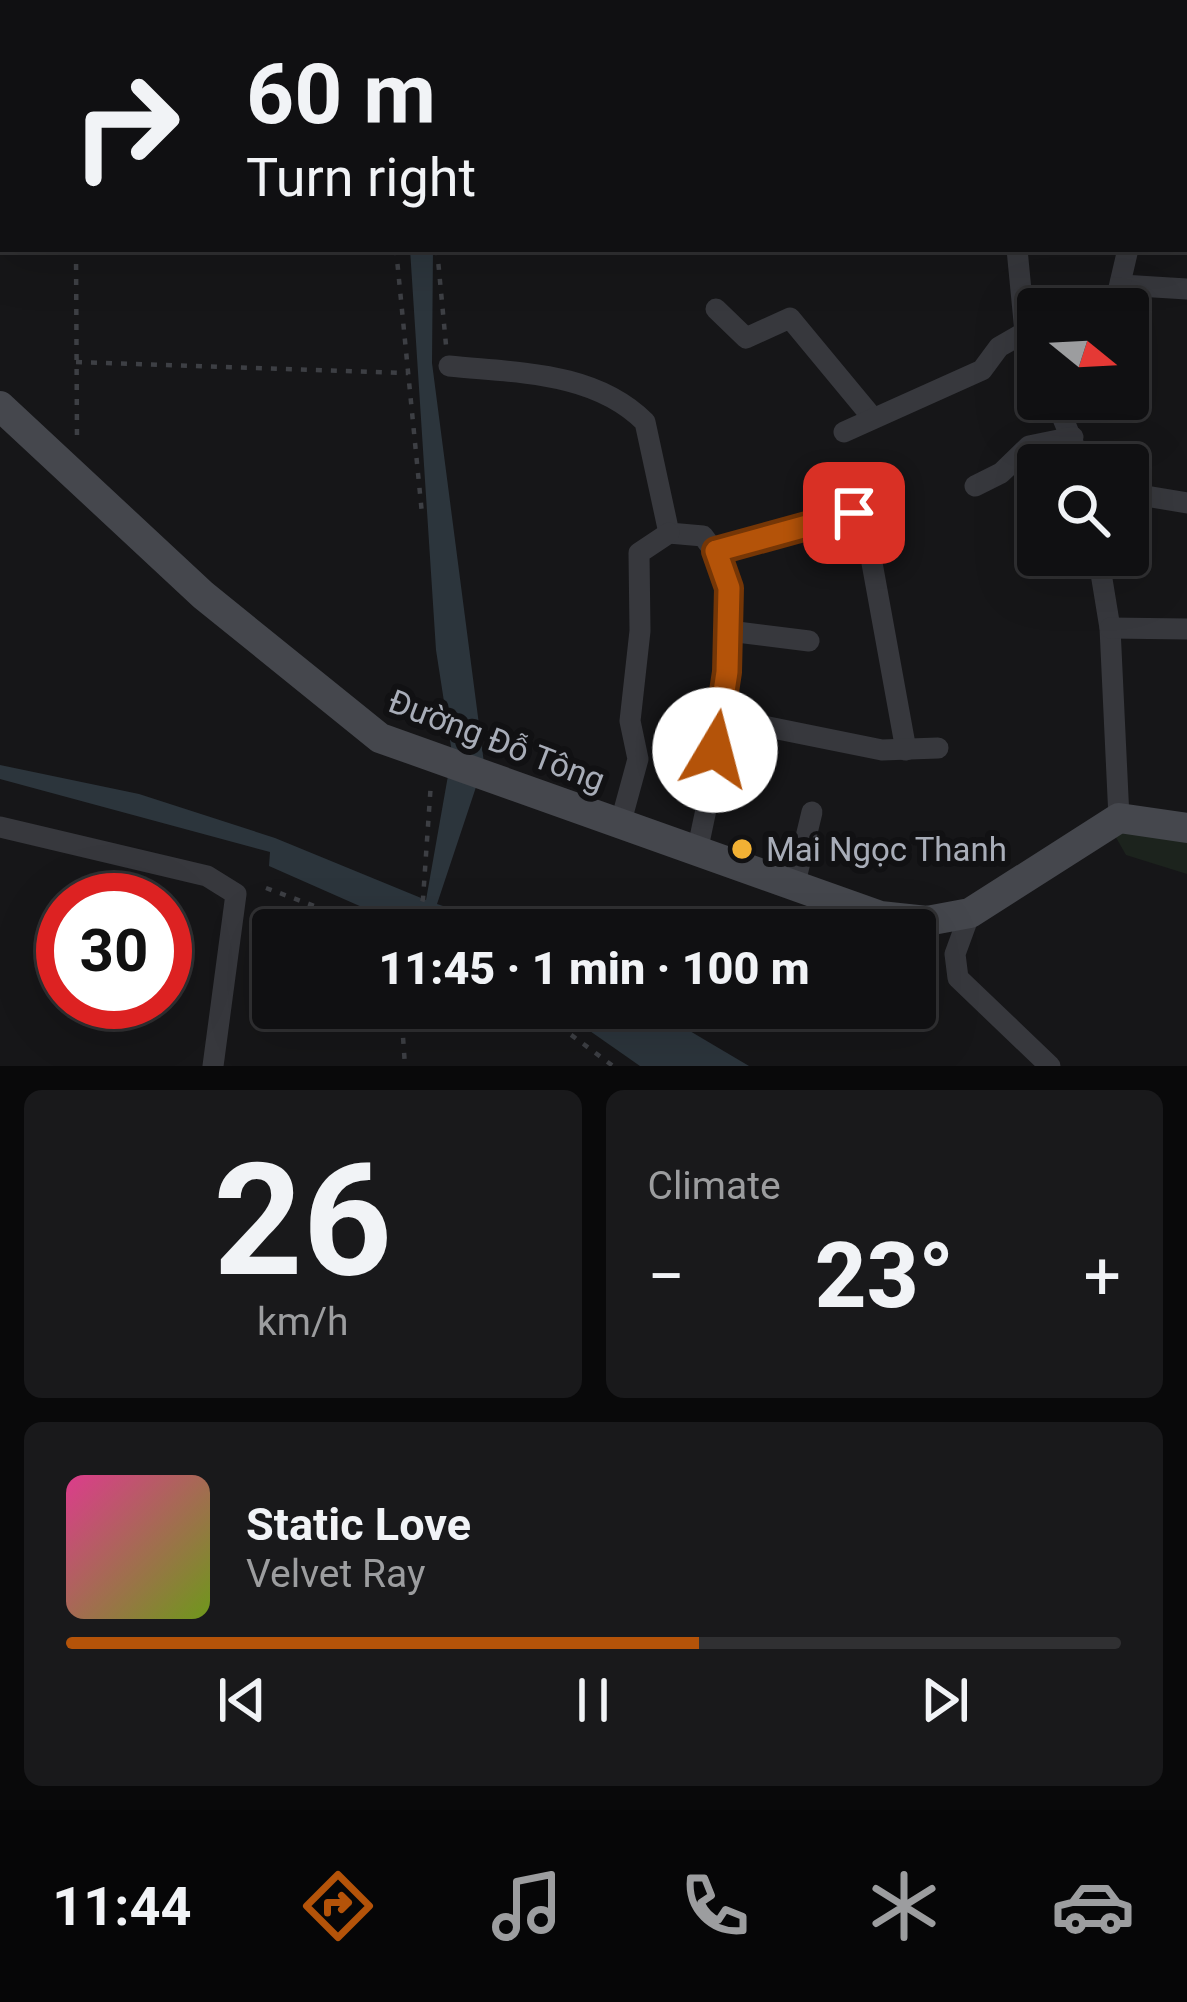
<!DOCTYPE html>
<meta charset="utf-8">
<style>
:root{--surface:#101012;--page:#19191b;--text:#f1f3f6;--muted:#9c9d9f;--line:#303032;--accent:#b45309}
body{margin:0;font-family:Roboto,sans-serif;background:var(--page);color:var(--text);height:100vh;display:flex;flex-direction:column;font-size:45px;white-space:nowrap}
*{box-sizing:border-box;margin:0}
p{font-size:39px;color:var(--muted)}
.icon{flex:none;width:66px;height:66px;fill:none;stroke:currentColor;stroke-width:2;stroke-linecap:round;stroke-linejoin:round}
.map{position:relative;height:1066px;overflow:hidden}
.details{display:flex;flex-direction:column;gap:24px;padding:24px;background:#09090a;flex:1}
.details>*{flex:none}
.banner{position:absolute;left:0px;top:0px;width:1188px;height:252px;box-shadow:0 12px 48px #0002,0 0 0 3px var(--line);background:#101012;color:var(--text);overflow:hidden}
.needle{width:78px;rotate:108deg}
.tools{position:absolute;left:1017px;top:288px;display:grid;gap:24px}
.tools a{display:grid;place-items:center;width:132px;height:132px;border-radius:12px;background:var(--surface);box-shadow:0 12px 48px #0002,0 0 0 3px var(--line);font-size:60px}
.speed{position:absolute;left:36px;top:873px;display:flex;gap:24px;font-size:60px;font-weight:700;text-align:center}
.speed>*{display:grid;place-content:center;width:156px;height:156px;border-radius:50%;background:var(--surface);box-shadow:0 12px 48px #0002,0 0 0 3px var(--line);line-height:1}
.speed .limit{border:18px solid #d22;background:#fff;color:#111}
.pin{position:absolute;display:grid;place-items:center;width:102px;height:102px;color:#fff;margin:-51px;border-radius:24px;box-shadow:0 6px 18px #0006}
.me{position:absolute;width:132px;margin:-66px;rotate:8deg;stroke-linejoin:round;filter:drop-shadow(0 0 9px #0008)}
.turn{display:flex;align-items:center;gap:42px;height:252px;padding:0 48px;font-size:54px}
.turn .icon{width:156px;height:156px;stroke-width:2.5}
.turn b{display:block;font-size:84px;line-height:102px}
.big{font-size:90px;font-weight:800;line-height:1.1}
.details .widget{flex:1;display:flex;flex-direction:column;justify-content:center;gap:18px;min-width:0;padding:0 42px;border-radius:18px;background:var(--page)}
.details .dial{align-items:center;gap:0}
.dial b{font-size:156px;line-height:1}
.song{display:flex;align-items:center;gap:36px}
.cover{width:144px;height:144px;border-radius:18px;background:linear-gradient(135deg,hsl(330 70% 55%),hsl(80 70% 35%))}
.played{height:12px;border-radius:6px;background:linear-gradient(90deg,var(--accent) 60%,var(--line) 60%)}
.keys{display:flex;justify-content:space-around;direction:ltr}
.heat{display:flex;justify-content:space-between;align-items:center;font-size:66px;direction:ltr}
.details .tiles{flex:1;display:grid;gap:24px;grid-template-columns:1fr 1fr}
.widget:last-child{grid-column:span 2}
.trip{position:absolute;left:252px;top:909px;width:684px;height:120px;border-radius:12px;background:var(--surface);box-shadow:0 12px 48px #0002,0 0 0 3px var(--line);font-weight:800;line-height:120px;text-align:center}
.menu{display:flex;height:192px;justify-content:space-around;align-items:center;background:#060607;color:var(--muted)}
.menu .icon{width:84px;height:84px}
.menu .on{color:var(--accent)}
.menu b{font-size:54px;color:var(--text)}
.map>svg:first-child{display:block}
.green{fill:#1c231d}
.water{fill:#2c353c}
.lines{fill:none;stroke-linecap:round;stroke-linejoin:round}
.path{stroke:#3d3f44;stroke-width:4.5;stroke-dasharray:6 9;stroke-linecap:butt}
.minor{stroke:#37383d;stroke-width:21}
.secondary{stroke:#45474d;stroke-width:30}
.route-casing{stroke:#753606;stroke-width:30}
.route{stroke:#b45309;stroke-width:21}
.poi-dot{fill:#f2b134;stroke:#111113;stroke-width:4.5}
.labels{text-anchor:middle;stroke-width:12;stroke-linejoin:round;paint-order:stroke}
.street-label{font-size:33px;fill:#a8adb8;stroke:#111113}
.poi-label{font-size:33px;fill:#a8adb8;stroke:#111113;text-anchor:start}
</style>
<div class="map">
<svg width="1187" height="1066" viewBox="0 0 1187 1066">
<rect width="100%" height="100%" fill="#161618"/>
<path class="green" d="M1127 831 1187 837V874L1126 855 1114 834Z"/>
<g class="water">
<path d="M410 249H433L432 363 484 763 437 904 515 930H414L269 866 270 852 0 779V765L139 794 275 838 426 900 452 753 436 650Z"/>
<path d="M557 1008H651L749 1066H640Z"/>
</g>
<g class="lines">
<g class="path">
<path d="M73 0V3"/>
<path d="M375 0V3"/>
<path d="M412 0V3"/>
<path d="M974 0 975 3"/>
<path d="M1151 3V0"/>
<path d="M76 249 77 441"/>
<path d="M396 249 422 514"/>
<path d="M437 249 446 345"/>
<path d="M76 362 408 373"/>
<path d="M266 888 379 930"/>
<path d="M413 930 423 899 431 782"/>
<path d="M401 1008 405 1066"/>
<path d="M535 1008 613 1066"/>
</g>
<g class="minor">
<path d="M1185 123H1187"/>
<path d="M1017 249 1025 332 1038 362"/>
<path d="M1122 285 1187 289"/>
<path d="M716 309 746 338 790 318 872 417"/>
<path d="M1114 309 1128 249"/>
<path d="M449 366C516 373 594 371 645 422L669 533 703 536C749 591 728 680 713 745L718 753 697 852"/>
<path d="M1055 399 1082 465"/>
<path d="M844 432 982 370 999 347 1025 332"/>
<path d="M975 486 1001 473 1029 446 1073 437"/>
<path d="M1128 493 1187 503"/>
<path d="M716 551 842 516 864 519 906 750"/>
<path d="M1098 555 1110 628 1119 818"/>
<path d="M1110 628 1187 629"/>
<path d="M729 631 809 641"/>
<path d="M719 717 882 750 938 748"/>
<path d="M620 825 638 759 630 721 640 631 639 553 669 533"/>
<path d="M0 827 207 876 236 894 213 1066"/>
<path d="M794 887 812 812"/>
<path d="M970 913 955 954 958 978 1050 1066"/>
</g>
<path class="secondary" d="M0 406 203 595 380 738 880 916 927 921 970 913 1119 818 1187 828"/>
</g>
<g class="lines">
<defs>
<path id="route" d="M715 750 727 672 729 588 716 551 854 513"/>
</defs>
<use href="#route" class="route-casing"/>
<use href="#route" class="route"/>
</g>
<circle class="poi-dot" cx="742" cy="849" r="12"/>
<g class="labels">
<g class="street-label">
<text transform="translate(497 740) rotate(21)" y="12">Đường Đỗ Tông</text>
</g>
<g class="poi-label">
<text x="766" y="861">Mai Ngọc Thanh</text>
</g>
</g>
</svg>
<div class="tools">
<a><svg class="needle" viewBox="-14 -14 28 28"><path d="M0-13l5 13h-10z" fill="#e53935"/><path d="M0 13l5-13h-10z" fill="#9c9d9f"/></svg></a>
<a><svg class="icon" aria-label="search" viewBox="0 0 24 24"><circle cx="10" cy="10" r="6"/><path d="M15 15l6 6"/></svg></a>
</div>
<div class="speed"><div class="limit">30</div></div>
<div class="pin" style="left:854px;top:513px;background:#d93025"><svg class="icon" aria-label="arrive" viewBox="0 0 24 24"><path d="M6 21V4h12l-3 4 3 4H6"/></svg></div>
<svg class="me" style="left:715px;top:750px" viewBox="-20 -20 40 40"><circle r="19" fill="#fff"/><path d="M0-13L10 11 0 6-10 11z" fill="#b45309"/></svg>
<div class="trip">11:45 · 1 min · 100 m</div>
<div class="banner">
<div class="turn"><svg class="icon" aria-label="right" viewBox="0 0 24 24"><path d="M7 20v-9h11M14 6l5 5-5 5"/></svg><div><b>60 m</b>Turn right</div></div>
</div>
</div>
<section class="details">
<div class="tiles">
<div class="widget dial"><b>26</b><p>km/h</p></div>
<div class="widget"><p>Climate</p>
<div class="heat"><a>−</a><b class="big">23°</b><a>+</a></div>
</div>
<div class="widget">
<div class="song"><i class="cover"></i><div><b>Static Love</b><p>Velvet Ray</p></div></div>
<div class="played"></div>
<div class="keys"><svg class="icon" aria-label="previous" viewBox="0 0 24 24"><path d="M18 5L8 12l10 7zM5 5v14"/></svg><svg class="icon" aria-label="pause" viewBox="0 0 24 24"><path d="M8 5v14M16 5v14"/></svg><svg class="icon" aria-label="next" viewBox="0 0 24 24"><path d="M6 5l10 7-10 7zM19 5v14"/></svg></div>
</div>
</div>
</section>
<nav class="menu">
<b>11:44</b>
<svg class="icon on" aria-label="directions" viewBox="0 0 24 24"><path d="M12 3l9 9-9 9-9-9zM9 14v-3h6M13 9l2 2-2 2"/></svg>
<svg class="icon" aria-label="music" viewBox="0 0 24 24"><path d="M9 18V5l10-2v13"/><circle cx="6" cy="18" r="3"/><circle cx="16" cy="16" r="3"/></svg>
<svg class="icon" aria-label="phone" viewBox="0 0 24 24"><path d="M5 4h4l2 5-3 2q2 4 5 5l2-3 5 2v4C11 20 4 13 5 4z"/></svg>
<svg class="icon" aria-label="climate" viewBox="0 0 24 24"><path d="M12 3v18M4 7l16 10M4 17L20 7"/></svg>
<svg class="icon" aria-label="car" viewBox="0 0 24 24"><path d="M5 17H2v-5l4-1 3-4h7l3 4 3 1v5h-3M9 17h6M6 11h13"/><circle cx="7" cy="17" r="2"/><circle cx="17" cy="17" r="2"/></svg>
</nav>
